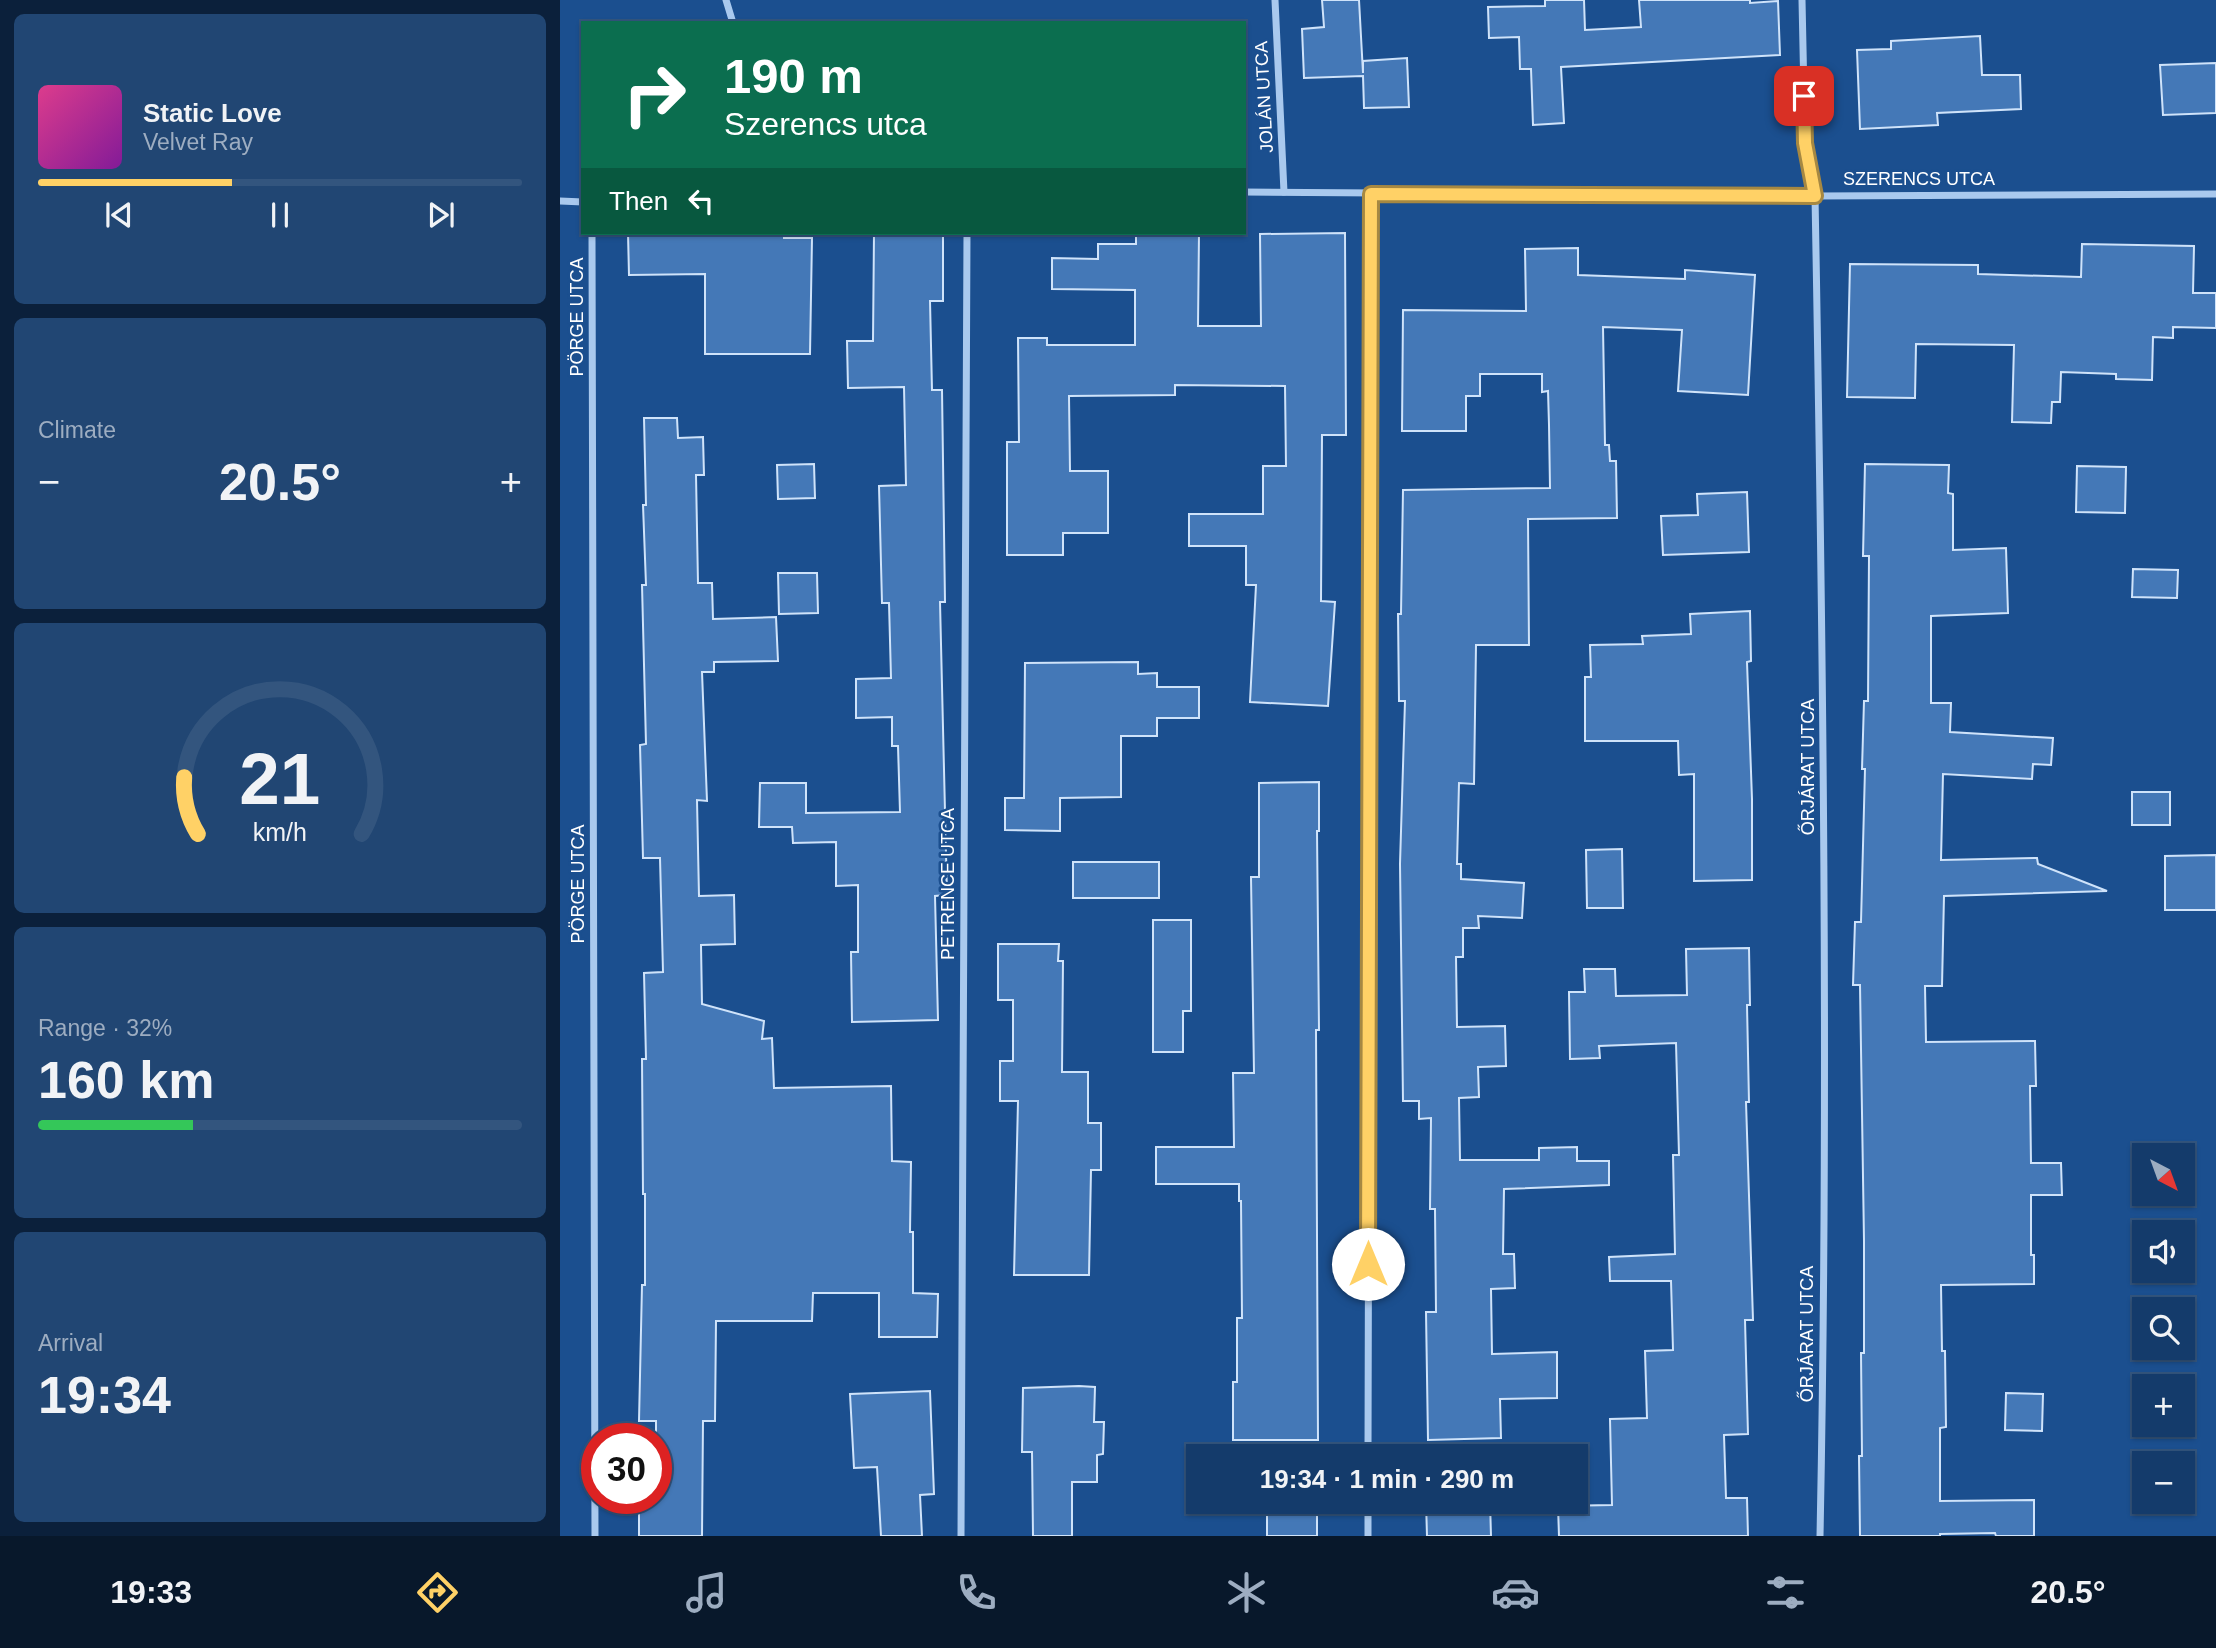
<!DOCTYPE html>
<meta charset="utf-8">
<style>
:root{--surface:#143b6b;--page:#214673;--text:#f1f3f6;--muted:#9dadc1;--line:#33557e;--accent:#ffd166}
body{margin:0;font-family:Helvetica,sans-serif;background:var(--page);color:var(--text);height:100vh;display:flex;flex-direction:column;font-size:26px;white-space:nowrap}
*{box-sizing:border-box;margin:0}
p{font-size:23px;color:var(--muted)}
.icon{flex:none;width:38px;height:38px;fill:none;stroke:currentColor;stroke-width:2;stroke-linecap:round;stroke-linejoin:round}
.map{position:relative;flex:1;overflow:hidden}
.panel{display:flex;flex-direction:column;gap:14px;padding:14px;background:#0b203b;width:560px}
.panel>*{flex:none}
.guide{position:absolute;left:21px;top:21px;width:665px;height:214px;border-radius:0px;box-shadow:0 2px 5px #0004,0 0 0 2px var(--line);background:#0b6e4f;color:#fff;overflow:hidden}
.needle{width:46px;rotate:139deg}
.fabs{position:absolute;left:1572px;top:1143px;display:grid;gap:14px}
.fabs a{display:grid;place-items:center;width:63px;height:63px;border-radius:0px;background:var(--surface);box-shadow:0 2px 5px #0004,0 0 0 2px var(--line);font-size:35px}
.speed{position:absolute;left:21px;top:1423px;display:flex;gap:14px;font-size:35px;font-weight:700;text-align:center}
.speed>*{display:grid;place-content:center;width:91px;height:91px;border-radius:50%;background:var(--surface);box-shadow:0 2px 5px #0004,0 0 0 2px var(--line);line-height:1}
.speed .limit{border:10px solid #d22;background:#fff;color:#111}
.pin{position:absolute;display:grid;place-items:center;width:60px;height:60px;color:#fff;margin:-30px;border-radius:14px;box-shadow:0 4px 10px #0006}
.me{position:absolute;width:77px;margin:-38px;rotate:0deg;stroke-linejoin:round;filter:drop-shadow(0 0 5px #0008)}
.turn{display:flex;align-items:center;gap:24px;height:147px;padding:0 28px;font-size:32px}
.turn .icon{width:91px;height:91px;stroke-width:2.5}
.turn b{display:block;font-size:49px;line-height:60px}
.then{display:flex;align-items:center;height:66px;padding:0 28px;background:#0003;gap:14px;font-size:26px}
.big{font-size:52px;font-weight:600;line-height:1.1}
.panel .tile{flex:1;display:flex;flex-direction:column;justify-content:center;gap:10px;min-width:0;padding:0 24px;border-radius:10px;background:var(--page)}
.panel .dial{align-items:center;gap:0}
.dial svg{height:182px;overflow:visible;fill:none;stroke:var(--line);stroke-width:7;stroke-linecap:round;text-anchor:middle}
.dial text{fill:var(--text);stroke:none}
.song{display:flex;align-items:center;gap:21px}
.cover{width:84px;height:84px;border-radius:10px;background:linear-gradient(135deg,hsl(330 70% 55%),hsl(290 70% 35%))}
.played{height:7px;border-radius:4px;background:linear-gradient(90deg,var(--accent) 40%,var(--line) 40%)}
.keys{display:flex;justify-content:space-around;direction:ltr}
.heat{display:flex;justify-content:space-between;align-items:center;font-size:38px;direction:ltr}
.charge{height:10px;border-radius:5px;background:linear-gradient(90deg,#34c759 32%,var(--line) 0)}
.trip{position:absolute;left:626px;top:1444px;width:402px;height:70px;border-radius:0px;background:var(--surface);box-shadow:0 2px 5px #0004,0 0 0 2px var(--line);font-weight:600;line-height:70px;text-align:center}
.dock{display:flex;height:112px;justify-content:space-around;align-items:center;background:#08182b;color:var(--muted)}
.dock .icon{width:49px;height:49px}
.dock .current{color:var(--accent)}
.dock b{font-size:32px;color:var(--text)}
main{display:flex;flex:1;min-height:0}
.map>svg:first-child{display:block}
.building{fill:#4478b7;stroke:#cfe3fa;stroke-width:2}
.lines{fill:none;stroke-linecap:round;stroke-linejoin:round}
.minor{stroke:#a9c9ee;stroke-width:7}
.route-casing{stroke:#a68842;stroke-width:18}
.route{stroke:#ffd166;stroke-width:12}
.labels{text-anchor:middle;stroke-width:5;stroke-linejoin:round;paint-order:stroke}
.street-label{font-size:18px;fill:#fff;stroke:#1b4f8f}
</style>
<main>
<section class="panel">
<div class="tile">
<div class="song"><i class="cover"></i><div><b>Static Love</b><p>Velvet Ray</p></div></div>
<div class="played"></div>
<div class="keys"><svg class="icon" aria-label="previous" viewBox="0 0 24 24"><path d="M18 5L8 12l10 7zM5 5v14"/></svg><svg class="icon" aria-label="pause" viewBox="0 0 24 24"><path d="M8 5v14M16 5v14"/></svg><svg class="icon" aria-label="next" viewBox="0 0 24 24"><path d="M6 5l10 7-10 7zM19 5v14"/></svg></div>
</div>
<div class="tile"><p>Climate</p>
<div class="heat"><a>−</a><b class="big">20.5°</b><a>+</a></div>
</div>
<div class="tile dial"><svg viewBox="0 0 100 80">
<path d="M14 69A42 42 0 1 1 86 69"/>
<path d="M14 69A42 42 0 0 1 8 44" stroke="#ffd166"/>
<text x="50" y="56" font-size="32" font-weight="700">21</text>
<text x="50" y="72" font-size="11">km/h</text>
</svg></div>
<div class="tile"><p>Range · 32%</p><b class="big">160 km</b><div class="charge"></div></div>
<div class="tile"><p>Arrival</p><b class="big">19:34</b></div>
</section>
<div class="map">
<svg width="1656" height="1536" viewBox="0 0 1656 1536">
<rect width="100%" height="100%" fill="#1b4f8f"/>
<g class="building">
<path d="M762 0H799L803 73V61L847 58 849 107 804 108 803 76 744 78 742 29 764 27Z"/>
<path d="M985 0H1024L1025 30 1081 27 1079 0H1190V3L1218 1 1220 55 1001 67 1004 123 973 125 971 69H960L959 37 929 38 928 7 985 6Z"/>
<path d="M1420 36 1422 75H1460L1461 109 1377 113 1378 125 1300 129 1297 50 1331 49V41Z"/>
<path d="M1656 63V113L1603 115 1600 65Z"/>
<path d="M68 233H224V238H252L250 354H145V274L69 275Z"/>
<path d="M314 233H383V301H370L372 390H382L385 602H380L387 895 375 896 378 1020 292 1022 291 952H298V885L276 886V842L233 843 232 827H199L200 783H246V813L340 812 338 746H332V717L296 718V679L331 678 329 603H322L319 486 346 485 344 387 288 388 287 341H313Z"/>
<path d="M639 233 638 326H701L700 234 785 233 786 435H762L761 601 775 602 768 706 690 702 696 585H686V546H629V514H703V466H726L725 386 615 385V395L509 396 510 471H548V533H503V555H447V442H459L458 338H487V345H575V290L492 289V258L538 259V244H576V234Z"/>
<path d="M1522 244 1634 246 1633 293H1656V328L1613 327V338L1593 337 1592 380 1556 379V374L1501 372 1500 402H1492L1491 423 1452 422 1454 345 1356 344 1355 398 1287 397 1290 264 1418 265V274L1521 277Z"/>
<path d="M1018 248V275L1125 279V270L1195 275 1188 395 1118 391 1122 330 1043 327 1045 445H1049L1050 461H1056L1057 518 968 519 969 645H916L914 784 899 783 897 864H901V879L964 883 962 918 918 916 919 928H903V957H896L897 1027 945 1026 946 1066 918 1067 919 1097 899 1098 900 1160H979V1148L1017 1147V1161H1049V1185L944 1189 943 1254H954L955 1288 931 1289 932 1354 997 1352V1398L940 1399 941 1438 868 1440 866 1312H876L875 1209H870L871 1118 859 1119V1101H843L840 864 845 701H839L838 614H841L843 490 990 488 989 425 988 391 982 392V374H920V396H906V431H842L843 310 966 311 965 249Z"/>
<path d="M84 418H117L118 438 143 437 144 475H136L138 583H152L153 619 216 617 218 661 154 662V672H142L147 801 137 800 139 896 174 895 175 944 141 945 142 1004 204 1021 202 1039 212 1038 214 1088 331 1086 332 1161 351 1162 350 1232H353V1293L378 1294 377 1337H319V1293H253L252 1321H156L155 1421H143L142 1536H79V1498H96V1421H79L82 1285H85V1194H83L82 1059H86L84 973 103 972 100 858H83L80 745 86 744 82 585H86L83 505H86Z"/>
<path d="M254 464 255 498 218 499 217 465Z"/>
<path d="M1305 464 1389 465 1388 493 1393 494V550L1446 548 1448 613 1371 616V703H1391L1390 732 1493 738 1491 765 1473 764 1472 779 1383 774 1381 860 1477 858 1478 864 1547 891 1384 896 1382 986H1365L1366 1042 1475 1041 1476 1086H1470L1471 1163H1501L1502 1195H1471V1255H1474V1284L1381 1285 1382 1351H1385L1386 1427 1380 1428V1501L1474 1500V1536H1436L1435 1533 1380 1534V1536H1300L1299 1456H1302L1301 1353H1304V1241L1300 985H1293L1295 922H1301L1305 769H1302L1304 701H1308L1309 556H1303Z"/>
<path d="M1517 466 1566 467 1565 513 1516 512Z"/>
<path d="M1187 492 1189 552 1103 555 1101 516 1138 515 1137 494Z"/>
<path d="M1573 569 1618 570 1617 598 1572 597Z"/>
<path d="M218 573H257L258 613 219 614Z"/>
<path d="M1190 611 1191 661 1187 662 1192 799V880L1134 881V774L1119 775 1118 741H1025V677H1031L1030 645 1083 644 1082 636 1131 634 1130 614Z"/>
<path d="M578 662V674L597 673V687H639V718H597V736H561V797L500 798V831L445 830V798H464L465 663Z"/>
<path d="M759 782V831H757L759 1030H756L758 1440H673V1382H677V1318H682L681 1201H679V1184H596V1147H674L673 1073H694L691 877H699V783Z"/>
<rect x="1572" y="792" width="38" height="33"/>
<path d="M1062 849 1063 908H1027L1026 850Z"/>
<path d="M1656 855V910H1605V856Z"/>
<rect x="513" y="862" width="86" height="36"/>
<path d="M593 920H631V1011H623V1052H593Z"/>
<path d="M438 944H499L498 961H503L502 1072H528V1123H541V1170H531L529 1275H454L458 1101H440V1061H453V1000H438Z"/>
<path d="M1189 948 1190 1005H1187L1189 1102H1186L1193 1320H1185L1188 1434 1164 1435 1166 1498H1187L1188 1536H999L998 1506 1052 1505 1050 1419 1087 1418 1085 1351 1113 1350 1111 1281H1050L1049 1257 1115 1254 1113 1155H1119L1116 1043 1039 1046 1040 1058 1010 1059 1009 992H1025L1024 969H1055L1056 996 1127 995 1126 949Z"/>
<path d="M519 1386 535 1387 534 1422H544L543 1454 537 1455V1482H512V1536H473L472 1452H462L463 1388Z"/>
<path d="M370 1391 374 1494 360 1495 362 1536H321L317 1467 294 1468 290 1394Z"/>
<path d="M1446 1393 1483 1394 1482 1431 1445 1430Z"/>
<rect x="707" y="1502" width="50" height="34"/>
<path d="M866 1502H930L931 1536H867Z"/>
</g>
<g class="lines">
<g class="minor">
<path d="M166 0 173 23"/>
<path d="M715 0 724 192"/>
<path d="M1242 0 1245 143 1255 196C1263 642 1269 1089 1260 1536"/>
<path d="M684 192 1255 196 1656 194"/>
<path d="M0 201 23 202"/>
<path d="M32 233 35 1536"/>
<path d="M808 1456 811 194"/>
<path d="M401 1536 407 233"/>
<path d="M808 1536V1502"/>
</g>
</g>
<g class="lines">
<defs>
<path id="route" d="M808 1264 811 194 1255 196 1245 143 1244 96"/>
</defs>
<use href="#route" class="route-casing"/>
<use href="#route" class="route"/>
</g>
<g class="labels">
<g class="street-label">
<text transform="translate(704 97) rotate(-93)" y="6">JOLÁN UTCA</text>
<text x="1359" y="185">SZERENCS UTCA</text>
<text transform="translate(17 317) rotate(-90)" y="6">PÖRGE UTCA</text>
<text transform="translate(1248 767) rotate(-90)" y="6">ŐRJÁRAT UTCA</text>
<text transform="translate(18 884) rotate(-90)" y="6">PÖRGE UTCA</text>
<text transform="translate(388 884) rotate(-90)" y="6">PETRENCE UTCA</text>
<text transform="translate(1247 1334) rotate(-90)" y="6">ŐRJÁRAT UTCA</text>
</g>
</g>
</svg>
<div class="fabs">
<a><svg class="needle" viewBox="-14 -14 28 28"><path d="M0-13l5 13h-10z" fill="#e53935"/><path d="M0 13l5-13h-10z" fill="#9dadc1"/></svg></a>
<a><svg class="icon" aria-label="sound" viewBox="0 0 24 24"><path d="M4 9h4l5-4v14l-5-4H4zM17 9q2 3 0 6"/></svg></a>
<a><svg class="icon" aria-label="search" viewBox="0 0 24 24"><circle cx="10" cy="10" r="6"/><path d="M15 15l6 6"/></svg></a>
<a>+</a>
<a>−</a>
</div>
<div class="speed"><div class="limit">30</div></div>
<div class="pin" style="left:1244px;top:96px;background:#d93025"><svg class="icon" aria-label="arrive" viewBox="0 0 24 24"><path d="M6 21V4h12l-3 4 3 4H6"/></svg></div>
<svg class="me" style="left:808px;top:1264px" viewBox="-20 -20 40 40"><circle r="19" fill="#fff"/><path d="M0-13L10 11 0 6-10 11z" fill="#ffd166"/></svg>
<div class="trip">19:34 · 1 min · 290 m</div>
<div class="guide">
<div class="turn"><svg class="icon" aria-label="right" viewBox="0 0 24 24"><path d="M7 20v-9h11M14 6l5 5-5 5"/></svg><div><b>190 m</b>Szerencs utca</div></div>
<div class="then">Then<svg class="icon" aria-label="left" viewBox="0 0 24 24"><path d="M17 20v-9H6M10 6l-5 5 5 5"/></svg></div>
</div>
</div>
</main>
<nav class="dock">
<b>19:33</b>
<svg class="icon current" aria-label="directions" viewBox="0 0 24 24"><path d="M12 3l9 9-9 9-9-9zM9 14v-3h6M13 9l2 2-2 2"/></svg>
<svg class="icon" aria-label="music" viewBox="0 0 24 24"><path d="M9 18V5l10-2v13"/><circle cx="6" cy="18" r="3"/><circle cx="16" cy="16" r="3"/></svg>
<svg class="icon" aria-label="phone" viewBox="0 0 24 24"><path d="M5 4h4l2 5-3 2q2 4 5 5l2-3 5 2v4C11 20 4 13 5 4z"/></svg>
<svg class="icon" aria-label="climate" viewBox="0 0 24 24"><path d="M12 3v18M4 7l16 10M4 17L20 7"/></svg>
<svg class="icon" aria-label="car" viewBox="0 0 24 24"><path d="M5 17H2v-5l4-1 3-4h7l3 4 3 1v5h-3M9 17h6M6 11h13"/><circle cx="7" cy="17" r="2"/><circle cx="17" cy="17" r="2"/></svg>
<svg class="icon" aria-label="filters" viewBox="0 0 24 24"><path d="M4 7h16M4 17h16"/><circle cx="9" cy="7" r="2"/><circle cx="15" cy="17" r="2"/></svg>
<b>20.5°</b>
</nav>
